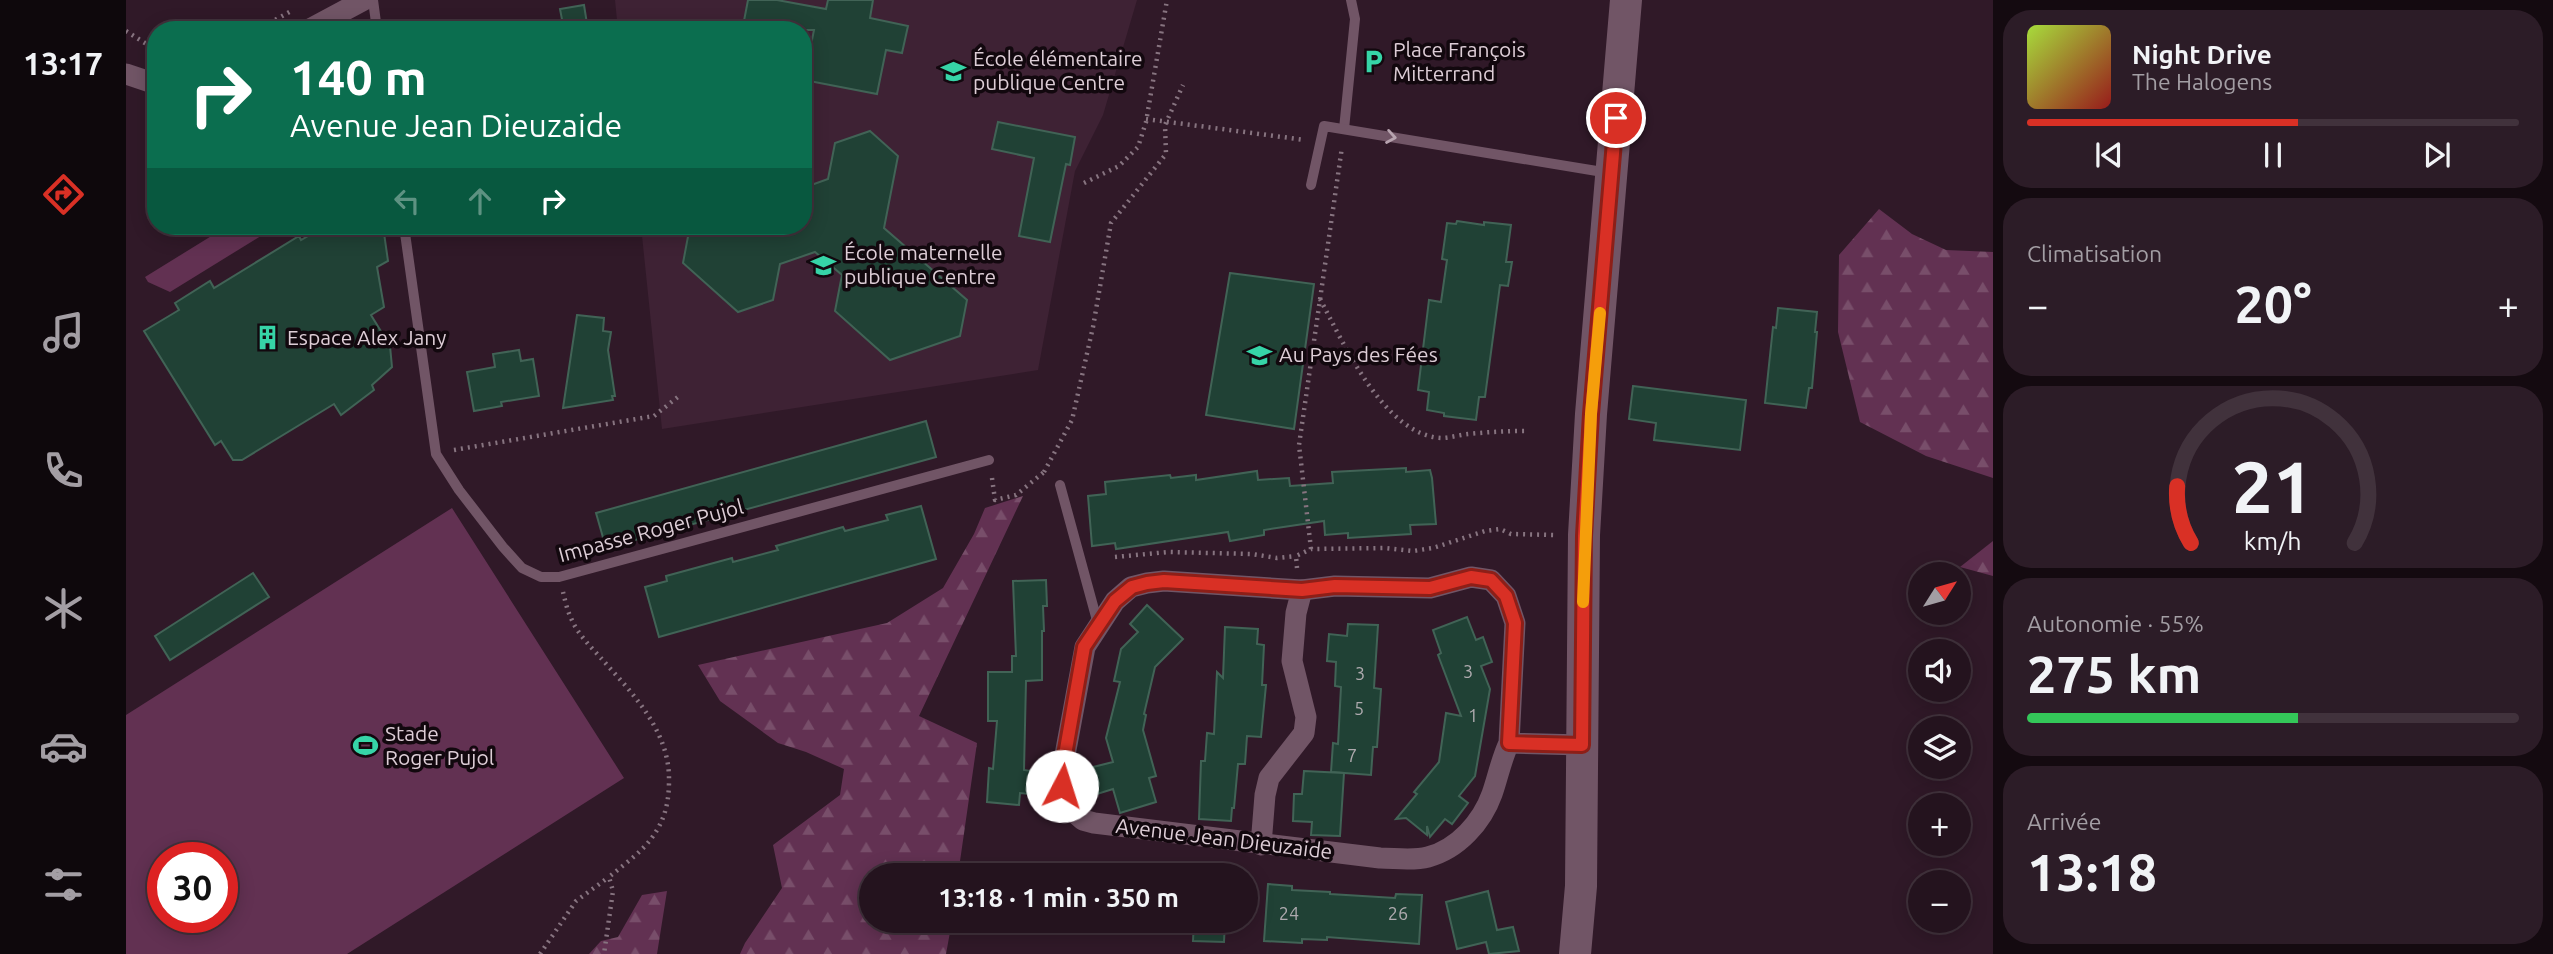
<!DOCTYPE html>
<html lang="fr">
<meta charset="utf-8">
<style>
:root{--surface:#24131e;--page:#2c1c27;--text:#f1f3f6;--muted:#a39ea4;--line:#41323c;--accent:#d93025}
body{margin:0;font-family:Ubuntu,sans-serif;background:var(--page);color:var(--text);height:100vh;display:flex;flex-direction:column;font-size:26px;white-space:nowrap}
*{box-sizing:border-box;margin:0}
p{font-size:23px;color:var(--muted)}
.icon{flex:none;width:38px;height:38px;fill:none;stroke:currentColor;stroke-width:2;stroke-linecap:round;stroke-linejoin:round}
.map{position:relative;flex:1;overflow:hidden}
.drawer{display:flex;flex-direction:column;gap:10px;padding:10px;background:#140a10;width:560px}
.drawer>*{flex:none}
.top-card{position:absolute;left:21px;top:21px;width:665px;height:214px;border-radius:28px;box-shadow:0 4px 18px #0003,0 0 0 2px var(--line);background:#0b6e4f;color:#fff;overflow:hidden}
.needle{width:46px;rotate:53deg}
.tools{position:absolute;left:1782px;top:562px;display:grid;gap:14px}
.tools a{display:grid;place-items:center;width:63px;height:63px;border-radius:50%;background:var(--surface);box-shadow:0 4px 18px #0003,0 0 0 2px var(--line);font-size:35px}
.speed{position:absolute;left:21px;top:842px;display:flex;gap:14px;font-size:35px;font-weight:700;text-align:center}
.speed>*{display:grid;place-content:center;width:91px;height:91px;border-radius:50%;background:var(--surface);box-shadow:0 4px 18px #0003,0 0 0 2px var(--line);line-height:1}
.speed .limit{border:10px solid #d22;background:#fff;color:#111}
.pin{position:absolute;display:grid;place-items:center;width:60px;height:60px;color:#fff;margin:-30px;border:4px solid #fff;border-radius:50%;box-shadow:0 2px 7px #0007}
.me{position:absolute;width:77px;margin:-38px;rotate:5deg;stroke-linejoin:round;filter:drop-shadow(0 0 5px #0008)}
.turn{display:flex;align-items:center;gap:24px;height:147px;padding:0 28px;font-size:32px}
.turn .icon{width:91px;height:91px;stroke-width:2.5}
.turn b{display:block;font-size:49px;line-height:60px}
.lanes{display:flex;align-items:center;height:66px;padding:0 28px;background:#0003;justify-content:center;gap:35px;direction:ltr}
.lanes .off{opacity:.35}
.big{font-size:52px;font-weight:700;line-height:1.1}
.drawer .tile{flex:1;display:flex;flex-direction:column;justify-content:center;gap:10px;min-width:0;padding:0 24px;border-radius:28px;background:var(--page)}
.drawer .dial{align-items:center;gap:0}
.dial svg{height:182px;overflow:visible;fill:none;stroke:var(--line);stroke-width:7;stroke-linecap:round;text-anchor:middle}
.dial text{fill:var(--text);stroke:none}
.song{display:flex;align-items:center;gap:21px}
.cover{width:84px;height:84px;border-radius:10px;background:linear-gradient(135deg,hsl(80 70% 55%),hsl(0 70% 35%))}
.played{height:7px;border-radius:4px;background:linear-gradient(90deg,var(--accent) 55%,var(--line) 55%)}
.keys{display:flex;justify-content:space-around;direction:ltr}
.heat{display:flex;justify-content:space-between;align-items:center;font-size:38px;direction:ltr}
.charge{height:10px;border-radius:5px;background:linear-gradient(90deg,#34c759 55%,var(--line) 0)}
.trip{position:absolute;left:733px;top:863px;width:399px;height:70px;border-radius:35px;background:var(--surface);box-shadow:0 4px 18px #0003,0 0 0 2px var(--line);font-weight:700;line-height:70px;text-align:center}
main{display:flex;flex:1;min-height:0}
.dock{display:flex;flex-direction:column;width:126px;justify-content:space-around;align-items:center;background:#0e080c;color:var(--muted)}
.dock .icon{width:49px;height:49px}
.dock .selected{color:var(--accent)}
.dock b{font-size:32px;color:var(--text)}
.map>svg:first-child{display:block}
.built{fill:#3e2234}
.green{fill:#623152;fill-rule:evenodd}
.forest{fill:url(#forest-firs)}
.building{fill:#204135;stroke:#416356;stroke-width:2}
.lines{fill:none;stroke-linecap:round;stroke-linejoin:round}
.path{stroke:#877480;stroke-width:4.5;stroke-dasharray:2 5;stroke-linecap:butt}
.lane{stroke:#715566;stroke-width:10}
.street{stroke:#715566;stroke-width:21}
.secondary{stroke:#715566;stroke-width:32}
.oneway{stroke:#b7a3af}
.route-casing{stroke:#8d1f18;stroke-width:18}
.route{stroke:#d93025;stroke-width:12}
.slow{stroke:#f59e0b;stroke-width:12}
.labels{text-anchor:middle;stroke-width:7;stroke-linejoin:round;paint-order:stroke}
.number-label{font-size:18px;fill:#aeaaae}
.poi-label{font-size:21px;fill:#ddcdd6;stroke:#12080e;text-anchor:start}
.street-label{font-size:21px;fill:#ddcdd6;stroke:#12080e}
</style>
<main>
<nav class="dock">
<b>13:17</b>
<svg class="icon selected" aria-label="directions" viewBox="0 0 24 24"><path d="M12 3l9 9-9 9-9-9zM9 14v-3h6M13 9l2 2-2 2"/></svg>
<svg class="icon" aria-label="music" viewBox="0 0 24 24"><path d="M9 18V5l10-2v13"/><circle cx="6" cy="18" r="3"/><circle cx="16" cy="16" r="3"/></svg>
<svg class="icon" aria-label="phone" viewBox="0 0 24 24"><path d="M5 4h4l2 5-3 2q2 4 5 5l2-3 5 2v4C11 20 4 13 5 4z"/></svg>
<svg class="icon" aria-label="climate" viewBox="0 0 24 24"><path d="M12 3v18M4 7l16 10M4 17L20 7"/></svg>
<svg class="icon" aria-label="car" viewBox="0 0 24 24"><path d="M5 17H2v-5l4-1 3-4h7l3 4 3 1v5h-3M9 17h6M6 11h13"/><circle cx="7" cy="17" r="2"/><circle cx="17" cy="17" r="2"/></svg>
<svg class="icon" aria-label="filters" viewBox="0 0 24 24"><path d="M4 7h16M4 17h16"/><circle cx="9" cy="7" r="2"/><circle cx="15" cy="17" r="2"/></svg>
</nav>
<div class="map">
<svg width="1867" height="954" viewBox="0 0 1867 954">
<defs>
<pattern id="forest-firs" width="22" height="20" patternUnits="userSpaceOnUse" patternTransform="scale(1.75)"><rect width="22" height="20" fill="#623152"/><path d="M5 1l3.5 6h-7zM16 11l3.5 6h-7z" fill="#784e6a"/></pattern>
</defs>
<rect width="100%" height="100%" fill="#301928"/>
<path class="built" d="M489 0H1011L977 115 949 171 912 370 536 429 515 226H677V30H492Z"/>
<g class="green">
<path d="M82 226H151L44 292 22 282 19 277 87 235Z"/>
<path d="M326 508 498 778 221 954H0V715ZM37 858H96V917H37Z"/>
</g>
<g class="forest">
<path d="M1753 209 1786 234 1820 250 1867 252V478L1800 456 1734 422 1712 332 1713 255Z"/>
<path d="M897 496 793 716 851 743 832 875H746V920L826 921 820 954H614L619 943 656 888 647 845 714 795 718 769 680 752 652 743 594 701 572 665 761 623 817 588 848 534 859 508Z"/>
<path d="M1867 541V576L1834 567Z"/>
<path d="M541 891 531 954H463L475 941 492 937 516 895Z"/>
</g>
<g class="building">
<path d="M622 0H651L700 9 702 0H747L744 18 782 26 776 53 760 50 751 94 678 80 688 30H634L617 26Z"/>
<path d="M458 5 462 30H438L434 9Z"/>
<path d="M872 122 949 137 944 165 940 164 924 242 893 236 908 158 866 149Z"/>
<path d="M744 131 772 156 758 228 841 300 834 336 764 360 709 311 716 275 689 252 654 264 647 300 612 312 557 263 564 226H677V188L702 179 709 143Z"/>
<path d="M1331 221 1358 225V222L1385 225 1380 262H1386L1382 286 1374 285 1359 397H1353L1350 420 1318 416V413L1301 410 1303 392 1292 390 1303 300 1315 302 1321 260 1316 259 1321 223 1330 224Z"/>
<path d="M199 226H257L262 261 251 267 258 307 245 315 264 346 266 367 246 385 248 390 215 415 208 404 116 460H107L95 441 89 445 18 331 53 310 49 303 84 281 88 288 173 236 175 240Z"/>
<path d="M1104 273 1188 284 1168 429 1080 415Z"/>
<path d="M1652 308 1691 312 1689 332H1691L1686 388H1683L1680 408 1639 403 1647 327 1650 328Z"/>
<path d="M451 315 478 318 477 331 485 332 482 350 489 396H486L487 400 437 408Z"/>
<path d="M393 350 395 361 407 359 413 396 375 402 376 406 348 411 341 372 369 367 367 354Z"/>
<path d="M1507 386 1620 400 1614 450 1528 440 1530 423 1503 419Z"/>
<path d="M800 421 810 457 480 548 470 513Z"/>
<path d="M1280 468V472L1304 470 1306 478 1310 524 1284 525 1285 534 1222 538V533L1199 535 1198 521 1138 530V535L1104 541 1102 532 990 549 989 543 966 546 962 496 980 494 979 482 1044 475 1045 478 1070 475V480L1131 471 1132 480 1163 478 1164 486 1207 483 1206 472Z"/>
<path d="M795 506 810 559 533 637 519 587 541 581 540 576 606 558 607 562 652 550 650 546 717 527 719 531 762 520 760 515Z"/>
<path d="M127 573 143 597 44 660 29 636Z"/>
<path d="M920 580 921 606H917L918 631H916V680L900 681 898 770 905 771 903 794 894 793 893 805 861 802 863 768 867 769 871 721H862V672H886V656H890L887 581Z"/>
<path d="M1021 605 1057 639 1029 667 1018 714 1020 715 1017 730 1030 776 1023 778 1030 802 994 813 987 789 971 794 963 768 987 762 980 738 994 682 988 681 995 649 1012 632 1004 624Z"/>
<path d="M1341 617 1350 640 1357 637 1366 662 1355 666 1364 689 1349 776 1333 796 1342 803 1326 824 1319 819 1304 837 1301 826V835L1280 818 1270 819 1291 794 1288 792 1313 762 1320 713 1335 716 1312 655 1315 653 1307 630Z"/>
<path d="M1222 624 1252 625 1248 688 1255 689 1251 747H1247L1245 775 1205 772 1207 743 1212 744 1215 687 1209 686 1210 662 1201 661 1203 634 1221 636Z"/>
<path d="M1099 627 1132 629 1131 644 1138 645 1136 685H1140L1135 737 1121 736 1119 764H1112L1108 808H1106L1105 821 1073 819 1075 761H1079L1081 733 1088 734 1091 672 1097 678Z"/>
<path d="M1178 771 1218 773 1214 836 1185 835 1186 822 1167 821 1168 794H1176Z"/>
<path d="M1142 884 1166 886V890L1204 892V894L1269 898 1270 894 1296 895 1293 944 1201 937V940L1176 939V943L1138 941Z"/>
<path d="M1362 891 1371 930 1387 927 1393 951 1363 954 1360 942 1331 949 1320 902Z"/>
<path d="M1068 920H1099L1098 942 1067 941Z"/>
</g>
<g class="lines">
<g class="path">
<path d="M131 30 167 10"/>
<path d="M0 31 30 50"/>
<path d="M1020 119 1179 140"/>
<path d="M958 183 993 166 1012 147 1020 122 1041 0"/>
<path d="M1194 299C1217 342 1258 435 1315 438 1323 438 1333 435 1342 434 1362 432 1381 431 1401 431"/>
<path d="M328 450 528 416 553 396"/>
<path d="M918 472 946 420 967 327 985 223 1040 154 1039 125 1057 85"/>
<path d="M866 478 869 500 890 495 918 472 920 473"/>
<path d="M1185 549 1173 445 1216 147"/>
<path d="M989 557 1042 552 1126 554 1151 558 1170 556"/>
<path d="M1171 568 1170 556 1185 549 1259 548 1287 551 1307 548 1359 531 1374 529 1385 534 1429 535"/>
<path d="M437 592C439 600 441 610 445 618 451 633 463 645 474 657 505 692 544 730 543 781 543 806 537 826 520 845 509 857 495 867 483 877L487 891 478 954"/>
<path d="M414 954 450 901 483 877"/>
</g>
<g class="lane">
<path d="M247 0 251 30"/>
<path d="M1218 129 1229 19 1225 0"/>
<path d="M1185 185 1198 126 1483 173"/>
<path d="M278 226 310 454 333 490 377 547 396 568 415 577H433L863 460"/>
<path d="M934 485 972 624"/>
</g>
<g class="street">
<path d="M182 30 238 0"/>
<path d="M0 74 30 84"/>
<path d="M1383 743C1375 760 1372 777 1366 794 1356 822 1332 849 1302 857 1287 861 1269 858 1254 858L968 823 957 820 942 807 936 786 939 755 959 647 989 601 1005 587 1021 583 1038 581 1176 590 1209 586 1304 588 1345 577 1365 580 1380 596 1389 623 1383 743 1456 745"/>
<path d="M1135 845 1139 795 1143 778 1178 733 1180 717 1166 661 1170 613 1176 590"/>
</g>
<path class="secondary" d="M1449 954 1455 886 1458 535 1465 414 1500 0"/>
</g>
<defs><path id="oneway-chevron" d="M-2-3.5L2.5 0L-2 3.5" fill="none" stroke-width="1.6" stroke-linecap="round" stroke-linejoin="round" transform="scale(1.75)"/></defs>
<use class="oneway" href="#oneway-chevron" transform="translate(1265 137) rotate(10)"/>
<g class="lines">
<defs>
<path id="route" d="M936 786 939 755 958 647 989 601 1006 587 1021 583 1038 581 1176 590 1209 586 1304 588 1345 577 1365 580 1380 596 1389 623 1383 743 1456 745 1458 536 1465 414 1490 118"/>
</defs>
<use href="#route" class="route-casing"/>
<use href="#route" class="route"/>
<path class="slow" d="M1457 602 1465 414 1474 313"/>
</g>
<defs>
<symbol id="parking-bare" viewBox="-9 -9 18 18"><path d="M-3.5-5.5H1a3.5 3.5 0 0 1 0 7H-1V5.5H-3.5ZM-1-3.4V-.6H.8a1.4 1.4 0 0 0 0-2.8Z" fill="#36d4a7" stroke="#12080e" stroke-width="2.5" paint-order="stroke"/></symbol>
<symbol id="school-bare" viewBox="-9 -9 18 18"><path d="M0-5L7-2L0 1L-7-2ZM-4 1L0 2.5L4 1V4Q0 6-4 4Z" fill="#36d4a7" stroke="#12080e" stroke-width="2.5" paint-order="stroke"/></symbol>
<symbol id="building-bare" viewBox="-9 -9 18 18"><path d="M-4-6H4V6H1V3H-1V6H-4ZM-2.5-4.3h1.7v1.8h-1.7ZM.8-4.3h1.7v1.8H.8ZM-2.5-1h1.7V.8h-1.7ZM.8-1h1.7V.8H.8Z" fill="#36d4a7" stroke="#12080e" stroke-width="2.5" paint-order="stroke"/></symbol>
<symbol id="stadium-bare" viewBox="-9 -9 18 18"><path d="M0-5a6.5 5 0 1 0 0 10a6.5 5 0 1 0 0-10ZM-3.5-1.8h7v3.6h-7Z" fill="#36d4a7" stroke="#12080e" stroke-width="2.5" paint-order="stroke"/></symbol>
</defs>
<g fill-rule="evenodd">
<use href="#parking-bare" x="1230" y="44" width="35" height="35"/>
<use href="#school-bare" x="810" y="54" width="35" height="35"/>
<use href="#school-bare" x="680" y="248" width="35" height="35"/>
<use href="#building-bare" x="124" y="320" width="35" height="35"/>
<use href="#school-bare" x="1116" y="338" width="35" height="35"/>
<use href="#stadium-bare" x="222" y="728" width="35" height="35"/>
</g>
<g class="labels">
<g class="number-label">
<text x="1342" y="678">3</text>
<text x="1234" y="680">3</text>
<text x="1233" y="715">5</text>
<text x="1347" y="722">1</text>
<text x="1226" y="762">7</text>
<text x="1163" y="920">24</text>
<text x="1272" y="920">26</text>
</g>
<g class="poi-label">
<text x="1267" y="57">Place François<tspan x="1267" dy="24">Mitterrand</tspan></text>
<text x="847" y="66">École élémentaire<tspan x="847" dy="24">publique Centre</tspan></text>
<text x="718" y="260">École maternelle<tspan x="718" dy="24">publique Centre</tspan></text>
<text x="161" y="345">Espace Alex Jany</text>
<text x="1153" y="362">Au Pays des Fées</text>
<text x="259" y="741">Stade<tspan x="259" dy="24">Roger Pujol</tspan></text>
</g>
<g class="street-label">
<text transform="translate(525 531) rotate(-15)" y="7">Impasse Roger Pujol</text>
<text transform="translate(1098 839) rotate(7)" y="7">Avenue Jean Dieuzaide</text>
</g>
</g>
</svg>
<div class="tools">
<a><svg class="needle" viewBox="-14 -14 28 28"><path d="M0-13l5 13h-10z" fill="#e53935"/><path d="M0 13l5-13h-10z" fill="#a39ea4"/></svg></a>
<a><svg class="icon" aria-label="sound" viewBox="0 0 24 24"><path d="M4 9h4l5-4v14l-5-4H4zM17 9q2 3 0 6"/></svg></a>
<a><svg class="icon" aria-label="layers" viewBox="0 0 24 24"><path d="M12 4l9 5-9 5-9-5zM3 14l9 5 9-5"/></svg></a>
<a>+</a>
<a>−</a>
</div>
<div class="speed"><div class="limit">30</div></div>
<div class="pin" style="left:1490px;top:118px;background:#d93025"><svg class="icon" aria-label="arrive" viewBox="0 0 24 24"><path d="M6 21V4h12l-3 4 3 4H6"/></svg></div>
<svg class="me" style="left:936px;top:786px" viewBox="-20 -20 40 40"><circle r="19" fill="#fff"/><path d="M0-13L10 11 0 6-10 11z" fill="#d93025"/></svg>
<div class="trip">13:18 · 1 min · 350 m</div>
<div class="top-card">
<div class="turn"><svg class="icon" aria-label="right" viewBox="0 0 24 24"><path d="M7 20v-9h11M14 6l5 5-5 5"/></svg><div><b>140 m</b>Avenue Jean Dieuzaide</div></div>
<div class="lanes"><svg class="icon off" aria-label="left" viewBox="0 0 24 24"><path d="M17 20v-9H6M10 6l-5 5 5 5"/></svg><svg class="icon off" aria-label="ahead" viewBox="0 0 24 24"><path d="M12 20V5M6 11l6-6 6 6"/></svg><svg class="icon" aria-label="right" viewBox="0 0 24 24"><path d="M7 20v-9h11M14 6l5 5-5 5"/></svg></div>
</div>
</div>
<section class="drawer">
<div class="tile">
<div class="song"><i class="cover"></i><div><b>Night Drive</b><p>The Halogens</p></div></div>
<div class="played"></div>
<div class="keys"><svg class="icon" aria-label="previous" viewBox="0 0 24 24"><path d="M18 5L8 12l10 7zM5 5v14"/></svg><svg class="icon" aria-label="pause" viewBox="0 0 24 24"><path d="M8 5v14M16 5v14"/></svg><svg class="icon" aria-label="next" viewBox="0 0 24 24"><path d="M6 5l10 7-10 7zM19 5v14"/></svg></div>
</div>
<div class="tile"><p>Climatisation</p>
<div class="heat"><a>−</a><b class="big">20°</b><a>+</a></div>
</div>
<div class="tile dial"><svg viewBox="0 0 100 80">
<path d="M14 69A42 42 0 1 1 86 69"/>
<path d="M14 69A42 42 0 0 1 8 44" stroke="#d93025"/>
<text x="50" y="56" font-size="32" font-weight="700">21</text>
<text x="50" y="72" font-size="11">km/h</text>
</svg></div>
<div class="tile"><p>Autonomie · 55%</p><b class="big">275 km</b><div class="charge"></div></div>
<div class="tile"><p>Arrivée</p><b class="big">13:18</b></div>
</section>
</main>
